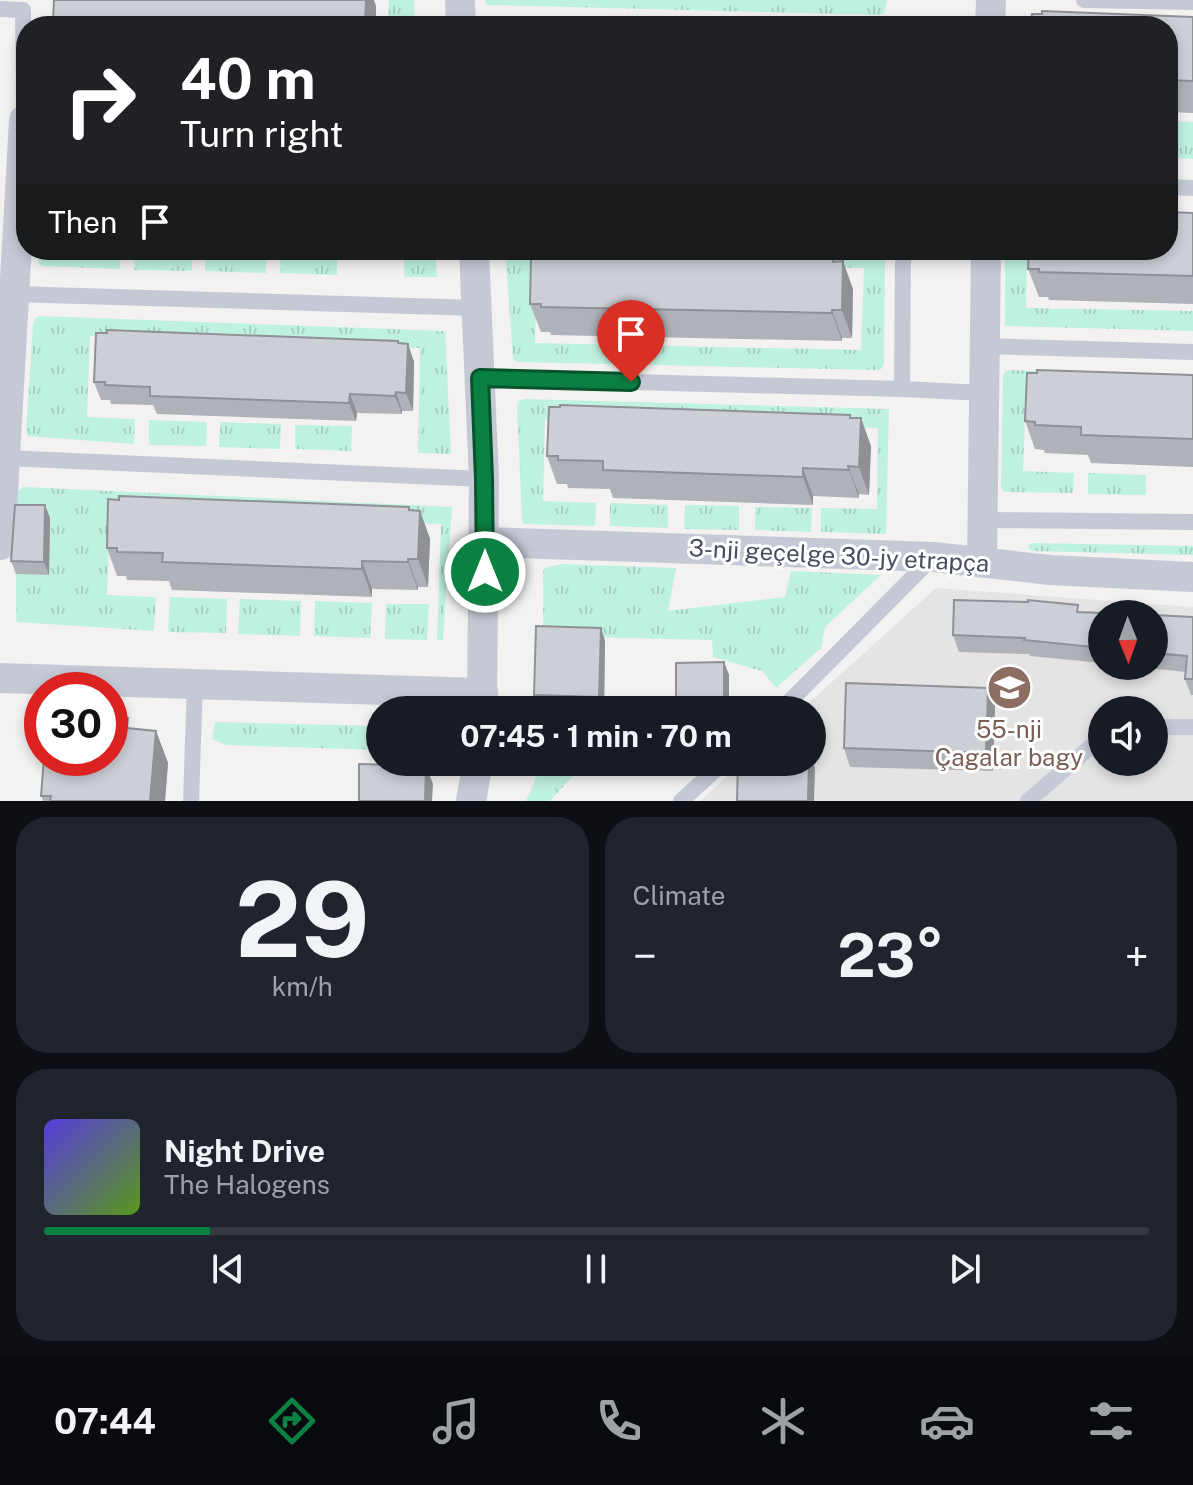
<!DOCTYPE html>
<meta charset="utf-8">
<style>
:root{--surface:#171b24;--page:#20242c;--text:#f1f3f6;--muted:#9ea1a6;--line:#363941;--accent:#0b8043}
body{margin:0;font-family:"Public Sans",sans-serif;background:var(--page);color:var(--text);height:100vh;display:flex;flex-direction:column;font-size:30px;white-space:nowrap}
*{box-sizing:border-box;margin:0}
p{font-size:26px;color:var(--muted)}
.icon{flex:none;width:44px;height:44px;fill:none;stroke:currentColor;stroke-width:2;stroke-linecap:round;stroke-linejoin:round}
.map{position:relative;height:801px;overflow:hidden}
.sheet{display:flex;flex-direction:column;gap:16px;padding:16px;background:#0d0f14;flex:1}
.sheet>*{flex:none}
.banner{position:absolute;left:16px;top:16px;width:1162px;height:244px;border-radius:32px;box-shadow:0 4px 12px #0003;background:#202124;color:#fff;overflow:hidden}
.needle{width:52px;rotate:179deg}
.tools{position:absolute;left:1088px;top:600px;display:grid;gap:16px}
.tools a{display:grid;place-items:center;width:80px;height:80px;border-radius:50%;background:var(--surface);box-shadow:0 4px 12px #0003;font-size:40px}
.speed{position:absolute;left:24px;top:672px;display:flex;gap:16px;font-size:40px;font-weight:700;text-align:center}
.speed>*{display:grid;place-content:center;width:104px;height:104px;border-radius:50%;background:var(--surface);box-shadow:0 4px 12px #0003;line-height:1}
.speed .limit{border:12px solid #d22;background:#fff;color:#111}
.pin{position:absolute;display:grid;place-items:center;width:68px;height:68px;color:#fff;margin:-82px -34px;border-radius:50% 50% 50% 0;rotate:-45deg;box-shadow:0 0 8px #0007}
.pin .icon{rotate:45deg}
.me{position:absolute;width:88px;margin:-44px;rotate:0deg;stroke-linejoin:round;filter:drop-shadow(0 0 6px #0008)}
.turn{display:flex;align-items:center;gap:28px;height:168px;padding:0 32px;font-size:36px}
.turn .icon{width:104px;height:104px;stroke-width:2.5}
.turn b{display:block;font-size:56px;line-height:68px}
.then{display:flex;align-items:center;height:76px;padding:0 32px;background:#0003;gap:16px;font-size:30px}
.big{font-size:60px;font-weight:700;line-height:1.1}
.sheet .tile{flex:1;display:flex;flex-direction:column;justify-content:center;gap:12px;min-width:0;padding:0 28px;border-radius:32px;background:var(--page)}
.sheet .dial{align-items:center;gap:0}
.dial b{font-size:104px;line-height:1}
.song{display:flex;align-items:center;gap:24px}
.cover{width:96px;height:96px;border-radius:12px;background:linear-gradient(135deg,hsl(250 70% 55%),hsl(90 70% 35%))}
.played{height:8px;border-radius:4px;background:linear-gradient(90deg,var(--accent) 15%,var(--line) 15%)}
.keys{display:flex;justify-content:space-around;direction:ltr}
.heat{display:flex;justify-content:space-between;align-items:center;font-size:44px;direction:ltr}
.sheet .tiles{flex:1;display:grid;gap:16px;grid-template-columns:1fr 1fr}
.tile:last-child{grid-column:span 2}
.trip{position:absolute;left:366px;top:696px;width:460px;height:80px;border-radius:40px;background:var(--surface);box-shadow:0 4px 12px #0003;font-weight:700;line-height:80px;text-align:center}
.tab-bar{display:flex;height:128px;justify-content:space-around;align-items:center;background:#090b0e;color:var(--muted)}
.tab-bar .icon{width:56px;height:56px}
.tab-bar .on{color:var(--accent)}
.tab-bar b{font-size:36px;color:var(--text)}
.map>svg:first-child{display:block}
.education{fill:#e5e3e3;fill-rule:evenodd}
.grass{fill:url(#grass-tufts)}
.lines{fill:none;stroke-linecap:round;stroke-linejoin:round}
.service{stroke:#c5c9d6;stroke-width:16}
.minor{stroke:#c5c9d6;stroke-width:30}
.wall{fill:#b0b2b9}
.shaded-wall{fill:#909196}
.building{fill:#cdcfd7;stroke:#909196;stroke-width:2}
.route-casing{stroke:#07532c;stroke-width:20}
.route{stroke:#0b8043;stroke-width:14}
.labels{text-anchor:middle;stroke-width:6;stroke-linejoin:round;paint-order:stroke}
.street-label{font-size:24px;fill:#484e5f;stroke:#fff}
.education-label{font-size:24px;fill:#785e54;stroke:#fff}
</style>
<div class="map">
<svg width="1193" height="801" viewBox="0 0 1193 801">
<defs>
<pattern id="grass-tufts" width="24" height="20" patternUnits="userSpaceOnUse" patternTransform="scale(2)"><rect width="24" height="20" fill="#bff1e0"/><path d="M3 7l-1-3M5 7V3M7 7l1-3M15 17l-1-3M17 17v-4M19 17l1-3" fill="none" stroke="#a6d0c3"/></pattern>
</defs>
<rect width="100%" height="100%" fill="#f3f2f1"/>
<path class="education" d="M936 588 1193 607V801H700L743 762H812V710H801ZM1102 614H1154V666H1102ZM1102 710H1154V762H1102Z"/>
<g class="grass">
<path d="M389 0H414L415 26H388Z"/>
<path d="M485 0H887L884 13 880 15 488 5 486 4Z"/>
<path d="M1171 121 1193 122V159L1170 158Z"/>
<path d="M38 250H121L120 269 44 266 39 264Z"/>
<path d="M135 250H193L192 271 134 270Z"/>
<path d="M205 250H267L266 273 205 271Z"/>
<path d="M281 250H337V275L280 273Z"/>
<path d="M404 250H435L437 277H404Z"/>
<path d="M505 250H585V262H537L535 343 861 350 864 268 814 267V250H885L884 364 882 368 877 370 516 362 513 358Z"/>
<path d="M1005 250H1027L1026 308 1193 311V331L1005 326Z"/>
<path d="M40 316 445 331 451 454 418 453 420 348 90 336 87 417 135 419 134 444 27 436 26 431 33 324 35 318Z"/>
<path d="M1010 370 1193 375V394L1026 390 1023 471 1074 473 1073 493 1007 492 1002 491 1001 486 1003 376 1005 371Z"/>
<path d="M524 399 889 409 886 534 821 532V508L877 509 878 428 545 419 543 501 596 503 595 526 523 524 522 519 517 406 519 401Z"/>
<path d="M149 420 207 422 206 446 149 445Z"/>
<path d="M220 422 281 424 280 449 219 447Z"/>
<path d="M295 425 352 426 351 451 295 449Z"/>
<path d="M1088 473 1146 475V495L1088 494Z"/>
<path d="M23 487 452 507 443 640H437L441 524 110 514 107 595 156 597 154 631 17 622 16 616V495L19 490Z"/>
<path d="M610 503 668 505V528L610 526Z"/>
<path d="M685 505 739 506V530L684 529Z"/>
<path d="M755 507 812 508 811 532 755 530Z"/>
<path d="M1033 543 1193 546V555L1033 551 1029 549V544Z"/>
<path d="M562 564 676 568 668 611 785 597 791 571 881 575 825 627 821 648 776 688 762 671 713 657 712 640 543 636V571L547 567Z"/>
<path d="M170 597 227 599 226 633 168 632Z"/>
<path d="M240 599 301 601 300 636 238 634Z"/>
<path d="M315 601 372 603 370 638 314 636Z"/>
<path d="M386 604H429L427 640 385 639Z"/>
<path d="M215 722 380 726V750L226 745 212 739Z"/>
<path d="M543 762H571L582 766 550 801H526Z"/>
</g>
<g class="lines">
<g class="service">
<path d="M1084 0 1193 2"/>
<path d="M0 9 23 10 24 120"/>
<path d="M1168 187 1193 188"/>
<path d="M14 294 477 308"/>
<path d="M985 346 1193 352"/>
<path d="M480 378 902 389 985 393"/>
<path d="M902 389 903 250"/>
<path d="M5 458 484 479"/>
<path d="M983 520 1193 522"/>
<path d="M781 710 932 558"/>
<path d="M1154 727H1193"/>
<path d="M191 801 195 683"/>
<path d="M681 801 724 762"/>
<path d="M1028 801 1102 737"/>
</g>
<g class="minor">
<path d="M460 0 461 26"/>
<path d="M990 26 991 0"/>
<path d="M474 250 484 479 482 710"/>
<path d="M485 542 933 557 1050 570 1193 577"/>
<path d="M0 545 24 120"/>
<path d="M982 562 986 250"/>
<path d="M0 678 483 693"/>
<path d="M471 801 478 762"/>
</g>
</g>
<g class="wall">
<path d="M376 6V26H55L53 21Z"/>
<path d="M1193 17V113L1168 112V26Z"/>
<path d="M1193 213V304L1049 300 1048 297H1039L1028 269Z"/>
<path d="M788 250 791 257 833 258 853 289 852 338H842V341L551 335 550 332H541L530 304 587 253Z"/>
<path d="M399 344H408L414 362 413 411H402V414L357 413 356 421 157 414 153 405 111 404 110 400H101L94 382Z"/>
<path d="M1193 375V467L1091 463 1088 455 1045 453 1044 450 1035 449 1025 421Z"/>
<path d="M851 418 871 446 869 495 859 494V498L813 496V505L613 498 610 489 568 488 567 484H557L547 456Z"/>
<path d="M45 505 50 518 49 575 16 574 11 561Z"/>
<path d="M409 507 411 510 420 511 430 539 428 587H418V590L372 589V597L172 590 169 581 127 580 126 576H117L107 548Z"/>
<path d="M1028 602 1080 612 1102 614V663L1030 656 1029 654 959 652 953 635Z"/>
<path d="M1154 615 1193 617V695H1191L1185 679 1186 672 1129 666H1154Z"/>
<path d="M601 628 605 641 604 710 539 708 534 695Z"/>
<path d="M724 662 729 675V710H680L676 697Z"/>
<path d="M995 706 993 771 850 767 844 748Z"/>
<path d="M132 729 156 731 168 763 165 801H43L41 796Z"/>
</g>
<g class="shaded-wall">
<path d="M366 0H374L376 6V26H365Z"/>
<path d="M833 258 843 285V261L853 289 852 338 842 310Z"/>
<path d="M832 310 842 338V341L832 313Z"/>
<path d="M408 344 414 362 413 411 406 393Z"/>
<path d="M396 392 402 411V414L395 396Z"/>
<path d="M350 394 357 413 356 421 349 403Z"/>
<path d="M850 415 860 442 861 418 871 446 869 495 859 467Z"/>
<path d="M848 466 859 494V498L849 470Z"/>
<path d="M803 468 813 496V505L803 477Z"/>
<path d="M45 505 50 518 49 575 44 562Z"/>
<path d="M409 507 419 534 420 511 430 539 428 587 418 559Z"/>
<path d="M408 559 418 587V590L408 562Z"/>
<path d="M362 561 372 589V597L362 569Z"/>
<path d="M601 628 605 641 604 710 599 697Z"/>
<path d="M724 662 729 675V710L724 697Z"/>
<path d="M988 688 995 706 993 771 986 753Z"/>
<path d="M156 731 168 763 165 801H150Z"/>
<path d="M812 760 815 768 814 801H808L809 762H812Z"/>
<path d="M426 766 433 784 432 801H425Z"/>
</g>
<g class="building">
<path d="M54 0H366L365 26H110L64 24V21H53Z"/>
<path d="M1042 11 1193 17V81L1168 80V26H1031L1032 14H1042Z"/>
<path d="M1168 212 1193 213V276L1039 272V269H1028L1029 250H1168Z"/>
<path d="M588 250H788L787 257 833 258V262L843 261 842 310H832V313L541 307V304H530L531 255H542V252L587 253Z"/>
<path d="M107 330 398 341V343L408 344 406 393 396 392 395 396 350 394 349 403 150 396V387L105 385V382H94L96 333H107Z"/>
<path d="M1037 370 1193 375V439L1081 435V427L1035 425V422L1025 421 1027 373H1037Z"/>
<path d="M560 405 850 415V418H861L859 467 848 466 849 470 803 468V477L603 470V461L558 460V456H547L549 407H560Z"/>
<path d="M119 496 409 507V510L420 511 418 559H408V562L362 561V569L162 562 163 553 117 552V548H107L108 499 119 500Z"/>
<path d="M15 505H45L44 562 11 561Z"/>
<path d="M954 600 1028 602V600L1078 605 1077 612 1130 614H1102V648L1024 640 1025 638 953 635Z"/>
<path d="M1154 615 1193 617V679H1185L1187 656 1154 653Z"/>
<path d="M536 626 601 628 599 697 534 695Z"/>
<path d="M724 662V697H676V663Z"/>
<path d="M846 683 988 688 986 753 844 748Z"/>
<path d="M110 717 128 718 127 728 156 731 150 801H50L51 796H41L44 758H110Z"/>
<path d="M738 762H809L808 801H737Z"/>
<path d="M359 764 426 766 425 801H359Z"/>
</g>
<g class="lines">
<defs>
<path id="route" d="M485 572 484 479 480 378 631 382"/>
</defs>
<use href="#route" class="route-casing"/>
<use href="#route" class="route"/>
</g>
<defs>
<symbol id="school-disc" viewBox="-11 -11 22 22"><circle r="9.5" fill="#8d6e63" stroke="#fff"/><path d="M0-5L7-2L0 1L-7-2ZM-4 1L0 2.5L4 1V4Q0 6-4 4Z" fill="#fff"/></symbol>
</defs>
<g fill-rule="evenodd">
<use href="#school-disc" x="984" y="662" width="51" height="51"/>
</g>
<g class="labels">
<g class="street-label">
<text transform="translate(839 556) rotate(3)" y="8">3-nji geçelge 30-jy etrapça</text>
</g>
<g class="education-label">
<text x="1009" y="738">55-nji<tspan x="1009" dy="28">Çagalar bagy</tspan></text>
</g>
</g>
</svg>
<div class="tools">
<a><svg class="needle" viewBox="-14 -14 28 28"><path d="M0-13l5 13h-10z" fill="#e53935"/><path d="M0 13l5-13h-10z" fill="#9ea1a6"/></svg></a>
<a><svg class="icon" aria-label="sound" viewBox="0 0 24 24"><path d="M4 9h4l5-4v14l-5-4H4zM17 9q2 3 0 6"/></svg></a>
</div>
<div class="speed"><div class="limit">30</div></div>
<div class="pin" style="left:631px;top:382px;background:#d93025"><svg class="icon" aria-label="arrive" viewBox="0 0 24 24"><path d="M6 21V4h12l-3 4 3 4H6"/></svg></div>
<svg class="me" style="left:485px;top:572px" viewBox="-20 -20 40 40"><circle r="17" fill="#0b8043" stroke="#fff" stroke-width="3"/><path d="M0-11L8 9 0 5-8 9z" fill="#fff"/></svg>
<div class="trip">07:45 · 1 min · 70 m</div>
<div class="banner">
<div class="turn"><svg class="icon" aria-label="right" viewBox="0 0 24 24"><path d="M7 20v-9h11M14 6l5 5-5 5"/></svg><div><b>40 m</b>Turn right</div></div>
<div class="then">Then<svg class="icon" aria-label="arrive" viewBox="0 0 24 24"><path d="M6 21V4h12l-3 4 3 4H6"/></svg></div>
</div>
</div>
<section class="sheet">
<div class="tiles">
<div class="tile dial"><b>29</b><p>km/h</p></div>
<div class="tile"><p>Climate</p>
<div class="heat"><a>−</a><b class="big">23°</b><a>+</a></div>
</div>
<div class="tile">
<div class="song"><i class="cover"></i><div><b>Night Drive</b><p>The Halogens</p></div></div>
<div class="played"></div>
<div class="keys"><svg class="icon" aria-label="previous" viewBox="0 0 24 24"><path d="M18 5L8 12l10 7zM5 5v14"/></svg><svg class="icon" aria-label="pause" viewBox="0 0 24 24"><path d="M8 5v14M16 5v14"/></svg><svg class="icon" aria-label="next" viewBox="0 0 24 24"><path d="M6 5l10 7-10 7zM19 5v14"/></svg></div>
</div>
</div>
</section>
<nav class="tab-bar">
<b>07:44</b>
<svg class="icon on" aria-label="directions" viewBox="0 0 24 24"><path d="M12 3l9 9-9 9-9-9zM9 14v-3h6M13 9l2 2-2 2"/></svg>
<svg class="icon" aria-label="music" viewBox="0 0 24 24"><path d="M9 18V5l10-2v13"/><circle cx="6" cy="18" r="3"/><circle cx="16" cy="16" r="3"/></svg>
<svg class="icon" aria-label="phone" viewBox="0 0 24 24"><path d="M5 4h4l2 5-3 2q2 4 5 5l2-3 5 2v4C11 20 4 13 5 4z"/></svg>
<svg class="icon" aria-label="climate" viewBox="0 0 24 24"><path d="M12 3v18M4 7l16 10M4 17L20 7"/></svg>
<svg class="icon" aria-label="car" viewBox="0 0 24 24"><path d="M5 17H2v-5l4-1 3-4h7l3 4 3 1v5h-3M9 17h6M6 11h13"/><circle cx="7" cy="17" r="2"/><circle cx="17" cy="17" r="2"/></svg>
<svg class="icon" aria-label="filters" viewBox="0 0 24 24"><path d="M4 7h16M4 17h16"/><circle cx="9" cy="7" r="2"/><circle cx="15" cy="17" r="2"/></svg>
</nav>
